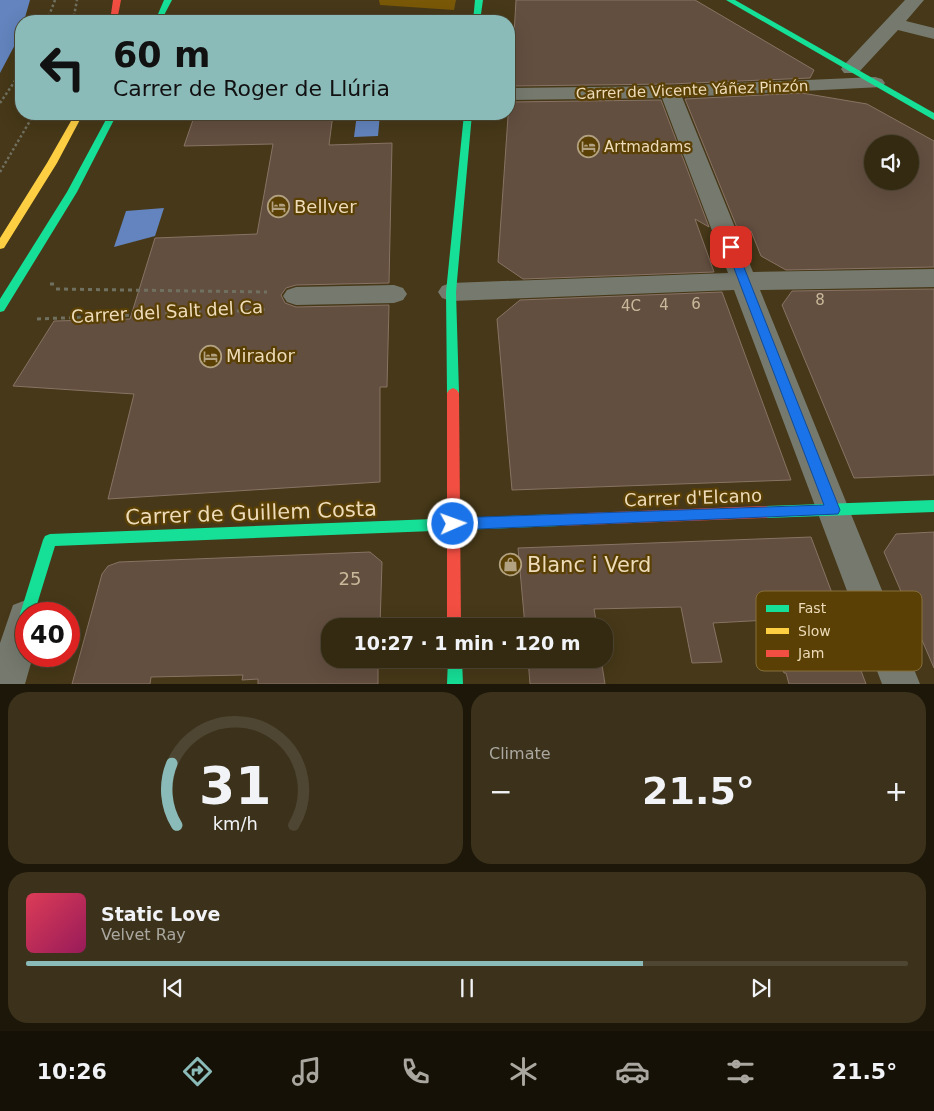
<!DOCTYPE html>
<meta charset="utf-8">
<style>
:root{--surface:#342a12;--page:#3c321b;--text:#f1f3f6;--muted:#a9a79f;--line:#4e4632;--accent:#8bbbb9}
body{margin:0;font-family:"DejaVu Sans",sans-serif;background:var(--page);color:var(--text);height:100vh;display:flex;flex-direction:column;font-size:19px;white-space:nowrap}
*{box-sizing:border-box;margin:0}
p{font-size:16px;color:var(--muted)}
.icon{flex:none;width:28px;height:28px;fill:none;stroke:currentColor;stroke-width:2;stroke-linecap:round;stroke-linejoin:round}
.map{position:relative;height:684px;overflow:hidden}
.details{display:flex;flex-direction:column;gap:8px;padding:8px;background:#1d170a;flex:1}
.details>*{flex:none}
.banner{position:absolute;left:15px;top:15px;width:500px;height:105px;border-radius:20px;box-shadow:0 5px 20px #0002,0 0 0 1px var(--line);background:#8bbbb9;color:#111;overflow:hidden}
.tools{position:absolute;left:864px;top:135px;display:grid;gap:10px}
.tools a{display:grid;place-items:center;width:55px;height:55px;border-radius:50%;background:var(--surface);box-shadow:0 5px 20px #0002,0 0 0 1px var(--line);font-size:25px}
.speed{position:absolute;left:15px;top:602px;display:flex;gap:10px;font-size:25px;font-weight:700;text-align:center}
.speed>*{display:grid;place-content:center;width:65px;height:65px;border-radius:50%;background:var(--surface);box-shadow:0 5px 20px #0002,0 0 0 1px var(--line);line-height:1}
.speed .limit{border:8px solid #d22;background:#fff;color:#111}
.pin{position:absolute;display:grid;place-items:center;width:42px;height:42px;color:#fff;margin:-21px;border-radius:10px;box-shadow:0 2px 8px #0006}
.me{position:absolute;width:55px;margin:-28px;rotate:88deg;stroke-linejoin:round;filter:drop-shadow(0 0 4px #0008)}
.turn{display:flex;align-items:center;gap:18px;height:105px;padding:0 15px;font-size:22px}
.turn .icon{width:65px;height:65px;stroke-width:2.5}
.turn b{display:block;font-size:35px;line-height:42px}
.big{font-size:38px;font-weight:700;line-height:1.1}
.details .card{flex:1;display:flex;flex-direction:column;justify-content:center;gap:8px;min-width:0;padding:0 18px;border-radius:20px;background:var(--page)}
.details .dial{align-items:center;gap:0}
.dial svg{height:130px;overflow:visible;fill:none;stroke:var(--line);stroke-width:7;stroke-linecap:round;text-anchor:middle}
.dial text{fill:var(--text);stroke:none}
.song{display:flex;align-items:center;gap:15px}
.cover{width:60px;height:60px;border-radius:8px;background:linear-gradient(135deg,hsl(350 70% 55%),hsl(330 70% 35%))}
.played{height:5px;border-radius:2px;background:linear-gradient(90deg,var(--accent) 70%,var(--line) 70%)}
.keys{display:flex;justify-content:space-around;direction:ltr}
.heat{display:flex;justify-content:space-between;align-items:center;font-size:28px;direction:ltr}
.details .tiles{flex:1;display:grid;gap:8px;grid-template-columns:1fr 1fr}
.card:last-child{grid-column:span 2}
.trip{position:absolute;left:321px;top:618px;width:292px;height:50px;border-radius:20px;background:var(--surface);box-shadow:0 5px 20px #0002,0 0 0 1px var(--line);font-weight:700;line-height:50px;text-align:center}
.menu{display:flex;height:80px;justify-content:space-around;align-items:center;background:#151107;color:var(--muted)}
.menu .icon{width:35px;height:35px}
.menu .current{color:var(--accent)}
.menu b{font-size:22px;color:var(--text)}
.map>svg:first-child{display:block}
.green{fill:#795808}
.water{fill:#6384be}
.building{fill:#634f40;stroke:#887364;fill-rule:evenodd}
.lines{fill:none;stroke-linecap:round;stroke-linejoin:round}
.path-far1{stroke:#707060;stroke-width:2.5;stroke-dasharray:2.5 2.5;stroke-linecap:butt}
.path{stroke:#707060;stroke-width:3;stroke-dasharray:4 4;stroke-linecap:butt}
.street{fill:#767a6e;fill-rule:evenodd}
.fast{fill:#16e098;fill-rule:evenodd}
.slow{fill:#ffcf43;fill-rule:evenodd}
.jam{fill:#f24e42;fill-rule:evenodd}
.route{fill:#1a73e8;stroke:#114b97}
.labels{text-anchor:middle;stroke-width:4.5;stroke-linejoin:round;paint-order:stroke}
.far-street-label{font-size:15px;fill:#eddbb9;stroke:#5a4004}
.far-poi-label{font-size:15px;fill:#eddbb9;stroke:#5a4004;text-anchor:start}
.number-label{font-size:15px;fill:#cab89b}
.poi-label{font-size:18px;fill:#eddbb9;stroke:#5a4004;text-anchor:start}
.street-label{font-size:18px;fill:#eddbb9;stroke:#5a4004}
.near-number-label{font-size:18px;fill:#cab89b}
.near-street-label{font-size:21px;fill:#eddbb9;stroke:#5a4004}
.near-poi-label{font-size:21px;fill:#eddbb9;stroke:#5a4004;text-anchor:start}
.key{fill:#5a4004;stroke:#866e3a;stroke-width:1}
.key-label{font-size:14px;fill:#eddbb9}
</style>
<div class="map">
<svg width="934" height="684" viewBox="0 0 934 684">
<rect width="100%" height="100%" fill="#463818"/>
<path class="green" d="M379 0H456L454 10 380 5Z"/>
<g class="water">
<path d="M0 0H30L24 21H21L18 39 0 73Z"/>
<path d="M357 114H380L378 136 354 137Z"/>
<path d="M164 208 155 236 114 247 126 211Z"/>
</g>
<g class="building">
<path d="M516 0H695L814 70 810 78 670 84 511 86Z"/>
<path d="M802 93 867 104 934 141V267L786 270 761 256 751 231 740 235 685 99ZM872 144H910V181H872Z"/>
<path d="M661 100 709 227 695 219 714 272 523 279 498 262 509 102Z"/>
<path d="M195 114H333L329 145 392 143 389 283 296 285 286 288 281 295 285 303 296 307 389 305 387 387H380V482L108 499 134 394 13 386 54 321 130 319 155 238 257 234 273 144 184 146Z"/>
<path d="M934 289V475L854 478 782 305 792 291Z"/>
<path d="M722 292 791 480 512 490 497 319 520 300Z"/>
<path d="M934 532V668L884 552 896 534Z"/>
<path d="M811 537 866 684H789L786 673H784L768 620 713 623 722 662 692 663 681 607 594 609 597 626H525L518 548Z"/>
<path d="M370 552 382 562 380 626H330V659H378V684H258V679L242 680 243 675 151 677 150 684H72L102 574 108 566 119 562Z"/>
<path d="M528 659H601L605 684H530Z"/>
</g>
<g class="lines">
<g class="path-far1">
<path d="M47 21 55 0"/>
<path d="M73 21 77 0"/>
<path d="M0 103 21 72"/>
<path d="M0 172 34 114"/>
</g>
<g class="path">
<path d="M50 284H58"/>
<path d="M56 289 267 292"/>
<path d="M37 319 262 310 267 308"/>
</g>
<g class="street">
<path d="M905 0H924L906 21 934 28V39L898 30 858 73H844L841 69 844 65Z"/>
<path d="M875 77 882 79 885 83 882 87 682 97 753 272 934 269V287L760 290 920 684H882L734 290 451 301 442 298 438 292 442 286 451 283 728 273 662 98 509 100V88L670 86Z"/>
<path d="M394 285 403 288 407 294 403 300 394 303 296 305 287 302 283 296 287 290 296 287Z"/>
<path d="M26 600 39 605 42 614H26V656H33L25 684H0V643L13 605Z"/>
</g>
<g class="fast">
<path d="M164 0H172L161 21H155Z"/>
<path d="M475 0H483L480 21H473Z"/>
<path d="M726 0H735L934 113V120Z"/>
<path d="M109 114H117L77 192 4 311 0 312V299L67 192Z"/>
<path d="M464 114H472L456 292 459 393 457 396H449L447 393 446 292Z"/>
<path d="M934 500V512L766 518 761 516 759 512 761 508 766 506Z"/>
<path d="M559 514 564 516 566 520 564 524 559 526 55 546 34 614H26V621L22 619 20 614 43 540 45 536 50 534Z"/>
<path d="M448 659H462L463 684H447Z"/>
</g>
<path class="slow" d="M75 114H83L57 163 4 248 0 249V238L47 163Z"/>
<g class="jam">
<path d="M113 0H121L117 21H110Z"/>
<path d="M453 388 457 390 459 393 461 626H447V393L449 390Z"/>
<path d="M766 506 771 508 773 512 771 516 766 518 559 526 554 524 552 520 554 516 559 514Z"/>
</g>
</g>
<path class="route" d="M731 243 736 247 840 510 838 514 453 530 448 529 446 524 448 520 453 518 824 505 726 247Z"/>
<defs>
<symbol id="hotel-ring" viewBox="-11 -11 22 22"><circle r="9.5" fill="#5a4004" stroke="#b3a281" stroke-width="1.5"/><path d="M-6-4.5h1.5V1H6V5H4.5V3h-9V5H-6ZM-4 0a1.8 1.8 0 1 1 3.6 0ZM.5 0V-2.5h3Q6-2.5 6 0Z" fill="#b3a281"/></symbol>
<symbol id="shop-ring" viewBox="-11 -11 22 22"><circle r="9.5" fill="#5a4004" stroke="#b3a281" stroke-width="1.5"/><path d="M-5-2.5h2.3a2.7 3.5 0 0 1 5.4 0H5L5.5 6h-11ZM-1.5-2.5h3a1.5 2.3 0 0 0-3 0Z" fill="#b3a281"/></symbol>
</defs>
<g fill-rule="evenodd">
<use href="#hotel-ring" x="576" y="134" width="25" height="25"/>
<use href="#hotel-ring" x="266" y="194" width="25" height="25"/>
<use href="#hotel-ring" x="198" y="344" width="25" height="25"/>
<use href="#shop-ring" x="498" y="552" width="25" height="25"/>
</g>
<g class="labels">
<g class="far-street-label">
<text transform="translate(692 90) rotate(-2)" y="5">Carrer de Vicente Yáñez Pinzón</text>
</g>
<g class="far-poi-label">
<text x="604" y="152">Artmadams</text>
</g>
<g class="number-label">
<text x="820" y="305">8</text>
<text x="696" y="309">6</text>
<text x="664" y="310">4</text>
<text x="631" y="311">4C</text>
</g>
<g class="poi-label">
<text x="294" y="213">Bellver</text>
<text x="226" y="362">Mirador</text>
</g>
<g class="street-label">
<text transform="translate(167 312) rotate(-3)" y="6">Carrer del Salt del Ca</text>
<text transform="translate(693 498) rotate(-2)" y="6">Carrer d'Elcano</text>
</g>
<g class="near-number-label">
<text x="350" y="585">25</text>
</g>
<g class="near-street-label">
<text transform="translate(251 513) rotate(-2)" y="7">Carrer de Guillem Costa</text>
</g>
<g class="near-poi-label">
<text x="527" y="572">Blanc i Verd</text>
</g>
</g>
<rect x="756" y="591" width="166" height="80" rx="8" class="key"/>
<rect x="766" y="605" width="23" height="7" fill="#16e098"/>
<rect x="766" y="628" width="23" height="6" fill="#ffcf43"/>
<rect x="766" y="650" width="23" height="7" fill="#f24e42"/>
<g class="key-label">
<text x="798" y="613">Fast</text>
<text x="798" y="636">Slow</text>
<text x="798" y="658">Jam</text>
</g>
</svg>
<div class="tools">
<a><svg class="icon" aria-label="sound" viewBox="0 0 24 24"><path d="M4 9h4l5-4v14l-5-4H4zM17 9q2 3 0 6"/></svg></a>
</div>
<div class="speed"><div class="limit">40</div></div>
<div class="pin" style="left:731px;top:247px;background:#d93025"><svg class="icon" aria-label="arrive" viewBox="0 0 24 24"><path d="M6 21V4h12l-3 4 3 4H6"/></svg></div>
<svg class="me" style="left:453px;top:524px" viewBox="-20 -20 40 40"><circle r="17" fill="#1a73e8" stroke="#fff" stroke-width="3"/><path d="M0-11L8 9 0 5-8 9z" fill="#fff"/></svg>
<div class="trip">10:27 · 1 min · 120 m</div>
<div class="banner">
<div class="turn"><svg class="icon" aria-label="left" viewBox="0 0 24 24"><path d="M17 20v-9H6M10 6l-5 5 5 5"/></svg><div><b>60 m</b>Carrer de Roger de Llúria</div></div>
</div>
</div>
<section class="details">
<div class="tiles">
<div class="card dial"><svg viewBox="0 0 100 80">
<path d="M14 69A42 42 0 1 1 86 69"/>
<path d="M14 69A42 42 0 0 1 11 31" stroke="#8bbbb9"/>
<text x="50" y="56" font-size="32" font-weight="700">31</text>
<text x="50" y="72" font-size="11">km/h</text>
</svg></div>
<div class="card"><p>Climate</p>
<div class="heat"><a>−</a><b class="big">21.5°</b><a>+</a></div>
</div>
<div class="card">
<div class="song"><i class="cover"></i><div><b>Static Love</b><p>Velvet Ray</p></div></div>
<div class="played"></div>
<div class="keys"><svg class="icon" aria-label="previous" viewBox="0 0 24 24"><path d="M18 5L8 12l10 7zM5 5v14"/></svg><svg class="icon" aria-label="pause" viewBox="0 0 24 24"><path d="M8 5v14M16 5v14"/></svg><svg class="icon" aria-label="next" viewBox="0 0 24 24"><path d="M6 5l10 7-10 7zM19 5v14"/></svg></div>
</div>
</div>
</section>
<nav class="menu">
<b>10:26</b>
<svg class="icon current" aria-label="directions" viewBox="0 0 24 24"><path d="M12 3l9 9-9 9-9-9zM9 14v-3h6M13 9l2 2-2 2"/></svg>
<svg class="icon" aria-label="music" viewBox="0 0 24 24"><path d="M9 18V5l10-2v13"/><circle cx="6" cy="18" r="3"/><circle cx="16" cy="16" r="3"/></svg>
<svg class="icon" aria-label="phone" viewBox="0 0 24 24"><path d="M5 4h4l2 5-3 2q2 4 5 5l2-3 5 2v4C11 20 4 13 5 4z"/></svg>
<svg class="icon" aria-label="climate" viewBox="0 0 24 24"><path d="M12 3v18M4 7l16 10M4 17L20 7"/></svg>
<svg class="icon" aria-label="car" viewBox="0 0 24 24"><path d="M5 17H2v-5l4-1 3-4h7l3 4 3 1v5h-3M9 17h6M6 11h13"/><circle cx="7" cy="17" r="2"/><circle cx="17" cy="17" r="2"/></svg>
<svg class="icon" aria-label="filters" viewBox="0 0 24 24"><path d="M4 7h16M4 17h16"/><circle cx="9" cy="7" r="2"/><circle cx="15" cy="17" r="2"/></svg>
<b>21.5°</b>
</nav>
